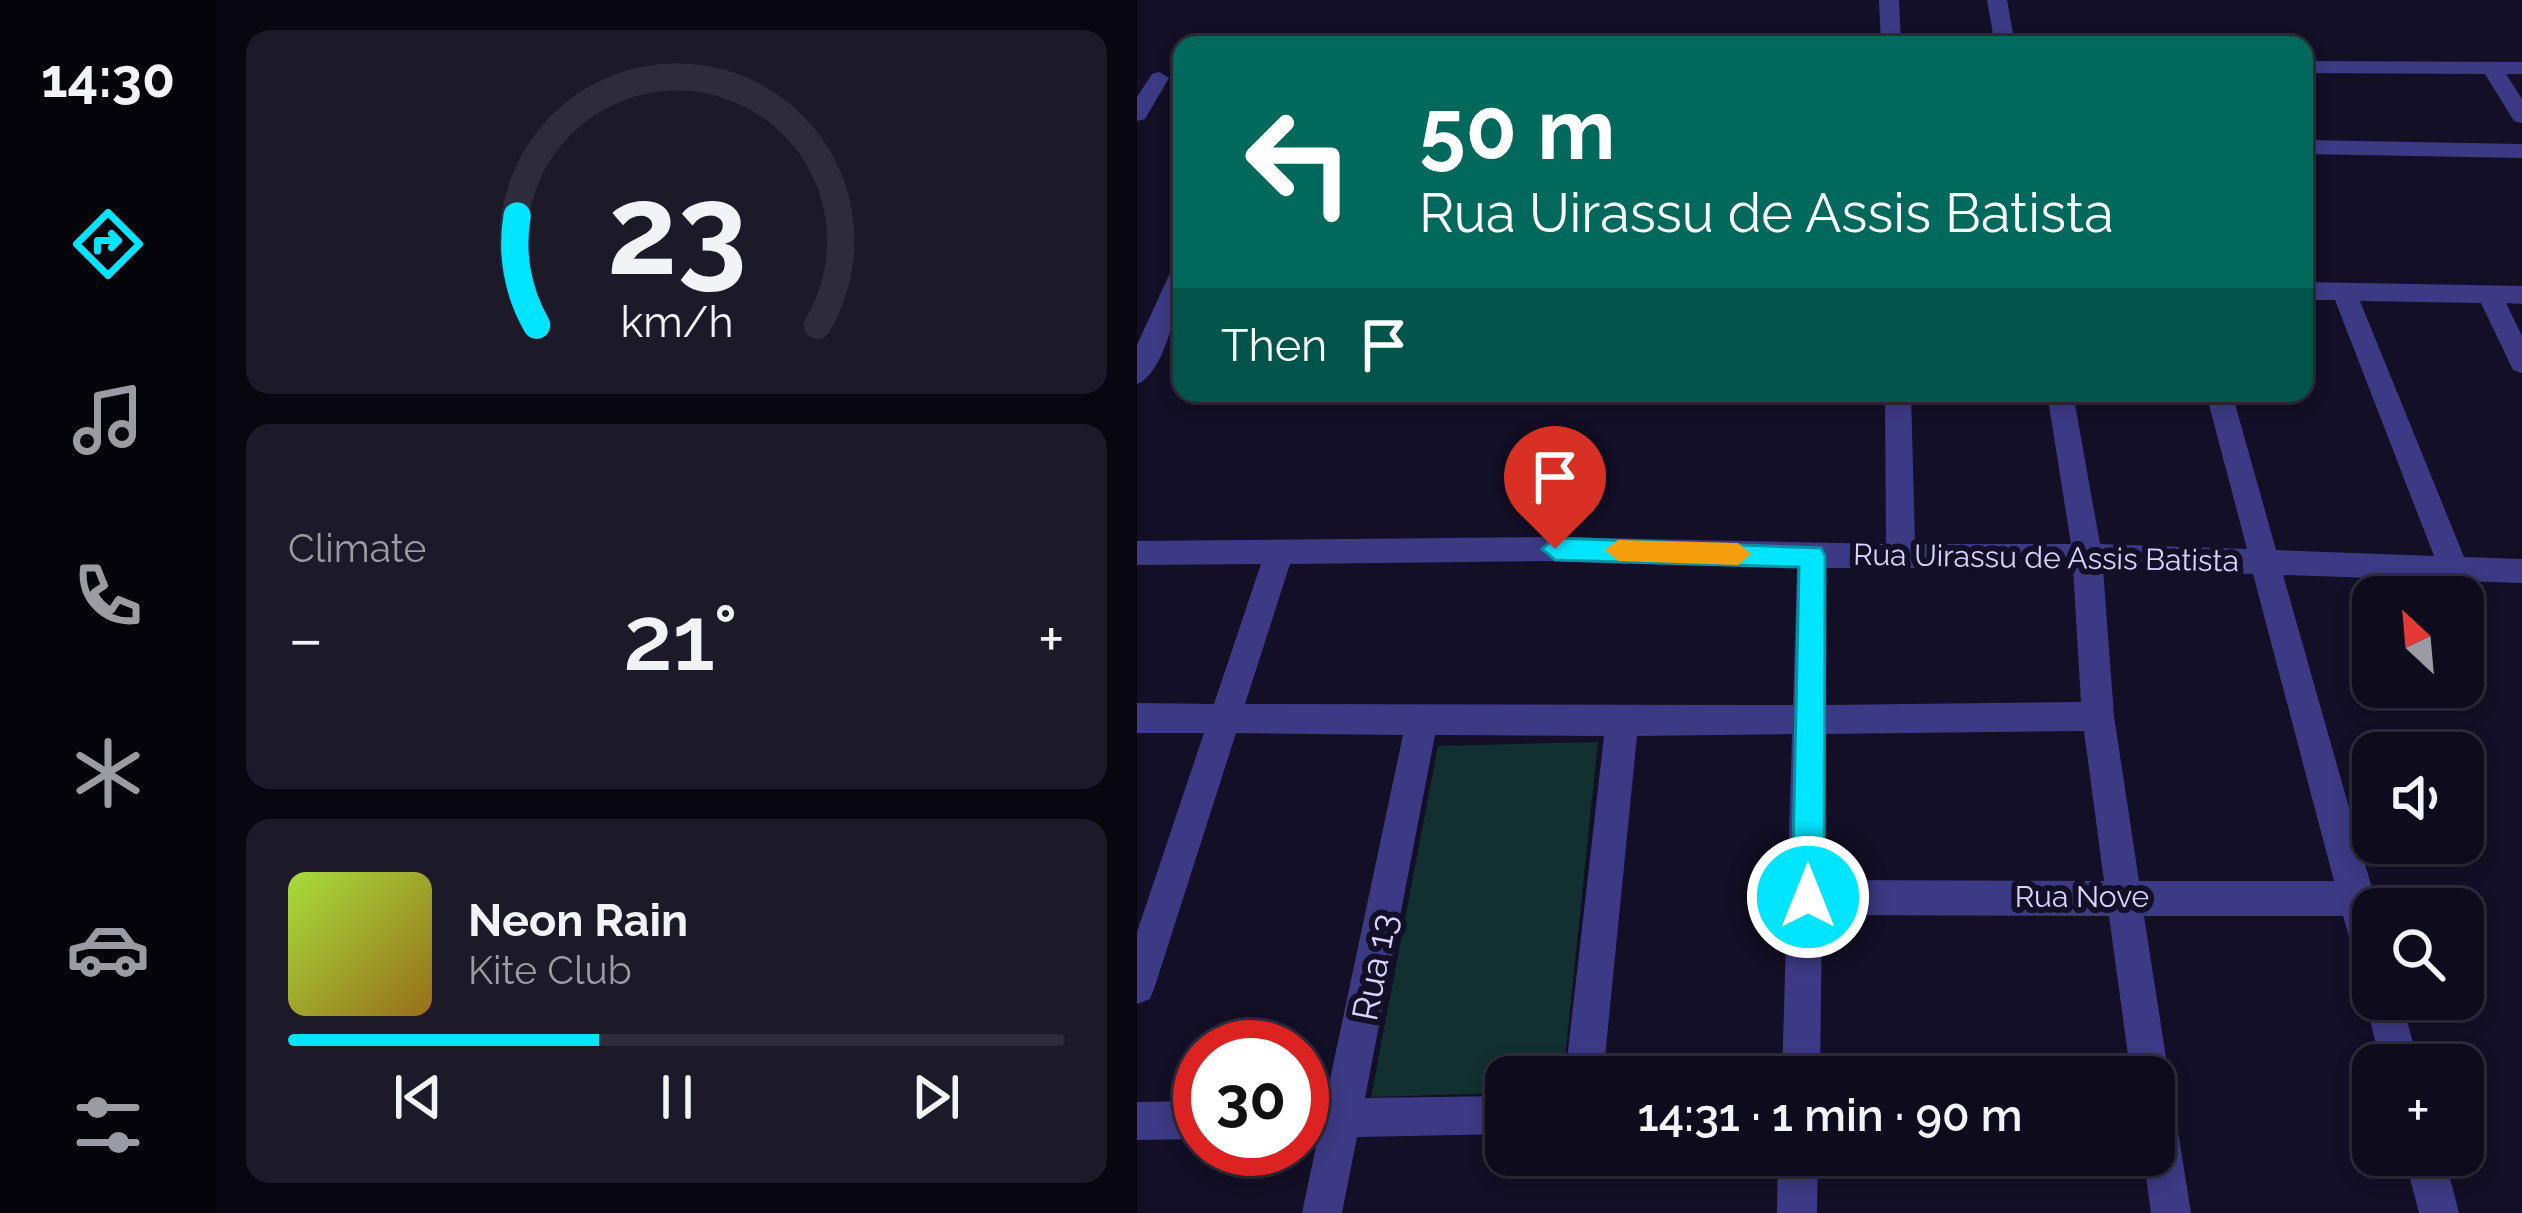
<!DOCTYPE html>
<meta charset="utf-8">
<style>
:root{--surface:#0e0b1c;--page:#1c1929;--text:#f1f3f6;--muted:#9b9ba3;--line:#2e2b3b;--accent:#00e5ff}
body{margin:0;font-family:Raleway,sans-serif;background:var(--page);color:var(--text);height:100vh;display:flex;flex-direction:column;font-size:45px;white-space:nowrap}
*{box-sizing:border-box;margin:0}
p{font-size:39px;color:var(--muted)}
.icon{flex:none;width:66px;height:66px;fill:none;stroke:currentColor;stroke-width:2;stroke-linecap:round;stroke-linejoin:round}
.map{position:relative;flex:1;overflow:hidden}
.details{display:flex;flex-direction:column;gap:30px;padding:30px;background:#08060f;width:921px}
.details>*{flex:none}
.hud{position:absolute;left:36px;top:36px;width:1140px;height:366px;border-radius:24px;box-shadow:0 6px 18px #0003,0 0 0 3px var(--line);background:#00695c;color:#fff;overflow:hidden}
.needle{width:78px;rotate:334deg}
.buttons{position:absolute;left:1215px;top:576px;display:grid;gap:24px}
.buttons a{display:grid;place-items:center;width:132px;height:132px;border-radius:24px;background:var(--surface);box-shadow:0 6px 18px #0003,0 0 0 3px var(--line);font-size:60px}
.speed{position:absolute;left:36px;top:1020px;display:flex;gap:24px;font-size:60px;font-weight:700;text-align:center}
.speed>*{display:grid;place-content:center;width:156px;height:156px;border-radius:50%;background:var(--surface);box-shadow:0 6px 18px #0003,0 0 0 3px var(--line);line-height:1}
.speed .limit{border:18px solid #d22;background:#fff;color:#111}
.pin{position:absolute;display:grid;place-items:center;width:102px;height:102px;color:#fff;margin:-123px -51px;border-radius:50% 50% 50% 0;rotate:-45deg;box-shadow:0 0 12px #0007}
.pin .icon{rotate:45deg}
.me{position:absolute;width:132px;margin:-66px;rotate:0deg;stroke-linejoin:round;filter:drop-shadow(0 0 9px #0008)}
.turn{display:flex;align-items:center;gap:42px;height:252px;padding:0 48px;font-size:54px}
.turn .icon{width:156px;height:156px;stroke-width:2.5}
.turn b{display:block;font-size:84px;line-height:102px}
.then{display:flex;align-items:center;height:114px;padding:0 48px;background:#0003;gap:24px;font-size:45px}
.big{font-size:90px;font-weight:600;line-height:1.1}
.details .tile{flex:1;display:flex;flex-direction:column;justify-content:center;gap:18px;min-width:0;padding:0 42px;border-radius:24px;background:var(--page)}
.details .dial{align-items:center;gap:0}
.dial svg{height:312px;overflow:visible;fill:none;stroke:var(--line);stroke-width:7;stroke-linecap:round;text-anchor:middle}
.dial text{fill:var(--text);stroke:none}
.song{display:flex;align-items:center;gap:36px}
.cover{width:144px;height:144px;border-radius:18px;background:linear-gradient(135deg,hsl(80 70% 55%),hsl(40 70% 35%))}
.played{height:12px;border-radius:6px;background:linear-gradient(90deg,var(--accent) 40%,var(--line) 40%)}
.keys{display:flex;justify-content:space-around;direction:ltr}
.heat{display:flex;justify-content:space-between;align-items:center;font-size:66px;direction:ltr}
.trip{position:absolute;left:348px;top:1056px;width:690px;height:120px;border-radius:24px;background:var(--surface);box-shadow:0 6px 18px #0003,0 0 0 3px var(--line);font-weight:600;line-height:120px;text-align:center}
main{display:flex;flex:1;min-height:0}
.tab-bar{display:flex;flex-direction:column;width:216px;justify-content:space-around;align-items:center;background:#06040b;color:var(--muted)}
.tab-bar .icon{width:84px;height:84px}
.tab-bar .selected{color:var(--accent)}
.tab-bar b{font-size:54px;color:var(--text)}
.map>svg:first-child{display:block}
.green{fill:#12302f}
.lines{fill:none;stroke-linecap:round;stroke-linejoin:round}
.minor{fill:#3d3a85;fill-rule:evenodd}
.route{fill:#00e5ff;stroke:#0095a6;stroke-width:3}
.slow{fill:#f59e0b}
.labels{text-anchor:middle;stroke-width:12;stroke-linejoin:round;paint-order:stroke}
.street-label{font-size:30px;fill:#d9d4ff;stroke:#130f26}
.near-street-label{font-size:36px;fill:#d9d4ff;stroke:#130f26}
</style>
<main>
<nav class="tab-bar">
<b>14:30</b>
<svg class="icon selected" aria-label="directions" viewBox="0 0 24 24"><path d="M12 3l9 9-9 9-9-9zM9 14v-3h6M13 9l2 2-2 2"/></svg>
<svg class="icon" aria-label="music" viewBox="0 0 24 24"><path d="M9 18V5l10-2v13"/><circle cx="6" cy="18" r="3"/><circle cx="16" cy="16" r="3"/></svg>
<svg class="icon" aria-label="phone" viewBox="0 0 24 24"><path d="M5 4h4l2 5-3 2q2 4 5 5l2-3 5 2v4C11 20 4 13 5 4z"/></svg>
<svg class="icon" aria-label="climate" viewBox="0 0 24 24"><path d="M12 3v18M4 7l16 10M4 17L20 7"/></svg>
<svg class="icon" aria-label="car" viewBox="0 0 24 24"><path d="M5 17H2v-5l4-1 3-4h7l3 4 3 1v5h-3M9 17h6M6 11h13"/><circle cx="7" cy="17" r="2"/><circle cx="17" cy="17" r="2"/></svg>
<svg class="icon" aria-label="filters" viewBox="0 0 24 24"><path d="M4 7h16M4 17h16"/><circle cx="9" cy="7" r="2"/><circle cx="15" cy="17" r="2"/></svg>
</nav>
<section class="details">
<div class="tile dial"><svg viewBox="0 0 100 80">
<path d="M14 69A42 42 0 1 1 86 69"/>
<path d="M14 69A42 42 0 0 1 9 41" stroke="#00e5ff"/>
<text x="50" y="56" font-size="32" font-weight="700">23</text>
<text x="50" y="72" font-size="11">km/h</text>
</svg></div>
<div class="tile"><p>Climate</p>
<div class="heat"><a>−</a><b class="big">21°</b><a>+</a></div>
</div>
<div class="tile">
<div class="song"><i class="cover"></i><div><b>Neon Rain</b><p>Kite Club</p></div></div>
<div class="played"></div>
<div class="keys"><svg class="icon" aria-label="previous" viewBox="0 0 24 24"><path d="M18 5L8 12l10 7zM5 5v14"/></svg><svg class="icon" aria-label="pause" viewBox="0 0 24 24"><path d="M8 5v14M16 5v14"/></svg><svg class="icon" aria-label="next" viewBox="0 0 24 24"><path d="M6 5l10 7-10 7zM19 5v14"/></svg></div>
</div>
</section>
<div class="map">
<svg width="1385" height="1213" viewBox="0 0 1385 1213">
<rect width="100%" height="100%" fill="#130f26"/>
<path class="green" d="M461 742 426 1077H369V1093L234 1097 301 746Z"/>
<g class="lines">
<g class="minor">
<path d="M742 0H762L764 45H744Z"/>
<path d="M850 0H870L878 45H858Z"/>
<path d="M1167 61 1385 62V74H1369L1385 99V123L1377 121 1348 74 1167 73Z"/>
<path d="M22 72 32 78 8 119 0 121V97L15 74Z"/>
<path d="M1167 140 1385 144V158L1167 154Z"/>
<path d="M45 265C45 293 29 373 0 384V345L33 273Z"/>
<path d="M1167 282 1385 286V304L1369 303 1385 336V373L1376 370 1344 303 1223 301 1327 557 1385 559V583L1146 575 1238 899 1236 979 1223 974 1206 916H1007L1032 1077 1029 1086 1036 1100 1054 1213H1014L1006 1155H1017V1077H994L972 916 685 915 683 1077H645L655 734 500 736 466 1077H428L467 736 298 735 228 1098 369 1096V1134L220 1137 205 1213H165L181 1137H165V1099L189 1098 266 735 99 733 18 986 13 999 0 1004V932L67 733H0V703L77 704 124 564 0 565V541L418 537 749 544 748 393H774L778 544H934L910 393H936L963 544 1110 549 1069 393H1095L1139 550 1297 556 1198 300H1167ZM418 561 660 568 656 705 108 704 153 564ZM689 568H936L944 702 688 705ZM966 569 1116 574 1197 881H1002L977 716ZM947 731 967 881 686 880 687 734Z"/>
<path d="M1236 985V999H1264L1282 1065H1244L1228 999Z"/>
<path d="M63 1101V1139L0 1140V1102Z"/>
<path d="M641 1155H681L680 1213H640Z"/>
<path d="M1267 1155H1307L1322 1213H1282Z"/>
</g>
</g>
<path class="route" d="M418 538 684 548 688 556 687 897 682 909 671 913 660 909 655 897 662 567 418 560 405 549Z"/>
<path class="slow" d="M481 540 601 543 614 554 601 565 481 561 468 550Z"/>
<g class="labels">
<g class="street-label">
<text transform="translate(909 558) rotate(1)" y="10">Rua Uirassu de Assis Batista</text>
<text x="945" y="907">Rua Nove</text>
</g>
<g class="near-street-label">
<text transform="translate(237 967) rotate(-79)" y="13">Rua 13</text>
</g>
</g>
</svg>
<div class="buttons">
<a><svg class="needle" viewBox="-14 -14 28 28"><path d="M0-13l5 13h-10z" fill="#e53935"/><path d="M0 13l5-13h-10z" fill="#9b9ba3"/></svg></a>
<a><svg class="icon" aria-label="sound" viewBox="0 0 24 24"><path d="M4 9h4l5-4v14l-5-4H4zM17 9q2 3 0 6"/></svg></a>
<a><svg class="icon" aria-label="search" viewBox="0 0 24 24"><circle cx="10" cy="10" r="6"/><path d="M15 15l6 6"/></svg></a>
<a>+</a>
</div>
<div class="speed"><div class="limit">30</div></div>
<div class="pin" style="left:418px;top:549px;background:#d93025"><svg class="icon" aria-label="arrive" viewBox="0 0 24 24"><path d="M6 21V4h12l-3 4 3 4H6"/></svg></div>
<svg class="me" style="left:671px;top:897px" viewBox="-20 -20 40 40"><circle r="17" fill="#00e5ff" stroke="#fff" stroke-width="3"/><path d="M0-11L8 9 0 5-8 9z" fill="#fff"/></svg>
<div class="trip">14:31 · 1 min · 90 m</div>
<div class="hud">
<div class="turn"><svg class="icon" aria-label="left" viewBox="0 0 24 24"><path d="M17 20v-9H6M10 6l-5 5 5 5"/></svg><div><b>50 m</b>Rua Uirassu de Assis Batista</div></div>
<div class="then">Then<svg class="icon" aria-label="arrive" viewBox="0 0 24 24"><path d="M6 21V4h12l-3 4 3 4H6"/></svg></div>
</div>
</div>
</main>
